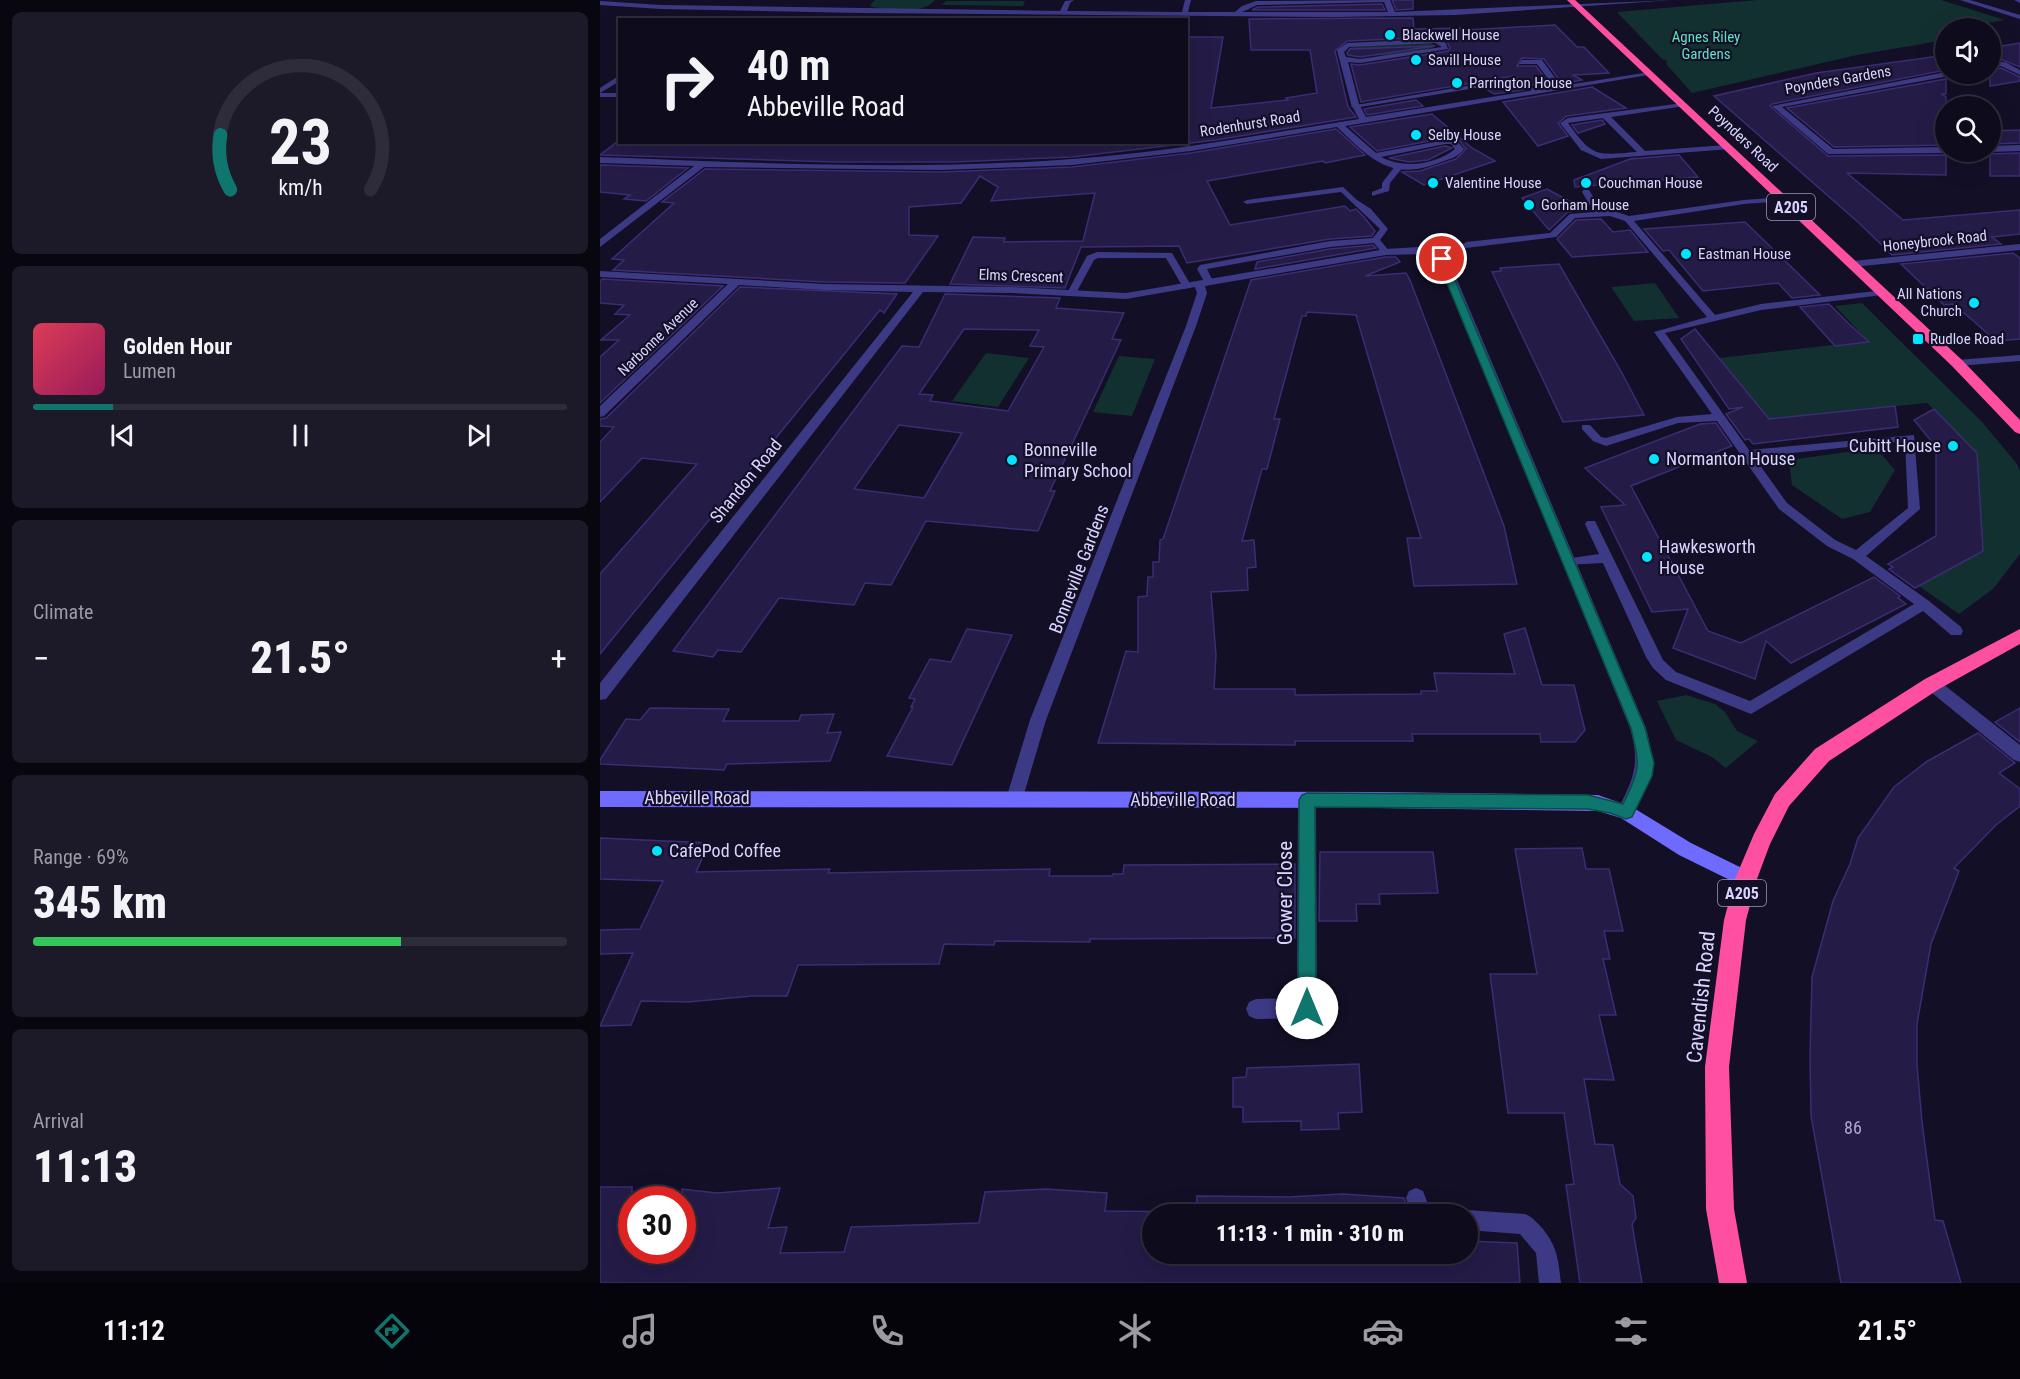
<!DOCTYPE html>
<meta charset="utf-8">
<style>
:root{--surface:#0e0b1c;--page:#1c1929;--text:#f1f3f6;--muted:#9b9ba3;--line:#2e2b3b;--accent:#0f766e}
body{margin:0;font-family:"Roboto Condensed",sans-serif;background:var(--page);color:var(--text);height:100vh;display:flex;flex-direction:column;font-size:22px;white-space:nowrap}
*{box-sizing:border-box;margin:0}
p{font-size:20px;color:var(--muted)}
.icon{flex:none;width:33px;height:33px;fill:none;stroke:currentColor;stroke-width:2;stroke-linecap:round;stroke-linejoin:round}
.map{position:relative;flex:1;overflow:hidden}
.drawer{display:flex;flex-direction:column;gap:12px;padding:12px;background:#08060f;width:600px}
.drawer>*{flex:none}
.banner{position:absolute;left:18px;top:18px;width:570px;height:126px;border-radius:0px;box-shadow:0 6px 24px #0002,0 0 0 2px var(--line);background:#0e0b1c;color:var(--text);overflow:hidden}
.buttons{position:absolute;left:1335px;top:18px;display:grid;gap:12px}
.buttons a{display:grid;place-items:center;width:66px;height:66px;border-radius:50%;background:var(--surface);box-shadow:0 6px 24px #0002,0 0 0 2px var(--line);font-size:30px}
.speed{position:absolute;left:18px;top:1186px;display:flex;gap:12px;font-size:30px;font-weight:700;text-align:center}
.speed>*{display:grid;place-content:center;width:78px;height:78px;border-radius:50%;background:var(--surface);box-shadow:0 6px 24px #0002,0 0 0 2px var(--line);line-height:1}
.speed .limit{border:9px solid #d22;background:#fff;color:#111}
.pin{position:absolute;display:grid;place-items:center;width:51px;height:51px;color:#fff;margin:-26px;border:3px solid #fff;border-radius:50%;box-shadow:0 2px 6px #0007}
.me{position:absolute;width:66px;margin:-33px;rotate:0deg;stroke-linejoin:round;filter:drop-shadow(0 0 4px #0008)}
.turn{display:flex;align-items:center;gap:21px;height:126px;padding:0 30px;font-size:27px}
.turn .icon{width:78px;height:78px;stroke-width:2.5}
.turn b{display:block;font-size:42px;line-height:51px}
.big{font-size:45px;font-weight:800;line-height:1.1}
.drawer .card{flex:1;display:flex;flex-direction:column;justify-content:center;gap:9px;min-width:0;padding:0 21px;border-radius:9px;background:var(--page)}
.drawer .dial{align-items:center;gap:0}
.dial svg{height:156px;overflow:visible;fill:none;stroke:var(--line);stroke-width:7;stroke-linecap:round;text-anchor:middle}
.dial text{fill:var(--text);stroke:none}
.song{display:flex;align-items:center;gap:18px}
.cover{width:72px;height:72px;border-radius:9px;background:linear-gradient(135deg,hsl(350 70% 55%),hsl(330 70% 35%))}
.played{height:6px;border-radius:3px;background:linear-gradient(90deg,var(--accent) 15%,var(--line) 15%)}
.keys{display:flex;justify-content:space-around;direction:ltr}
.heat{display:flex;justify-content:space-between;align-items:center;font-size:33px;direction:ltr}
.charge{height:9px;border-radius:4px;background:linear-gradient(90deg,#34c759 69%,var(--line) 0)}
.trip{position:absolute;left:542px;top:1204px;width:336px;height:60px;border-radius:30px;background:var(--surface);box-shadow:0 6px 24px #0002,0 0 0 2px var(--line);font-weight:800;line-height:60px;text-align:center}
.dock{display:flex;height:96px;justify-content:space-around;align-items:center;background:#06040b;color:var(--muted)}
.dock .icon{width:42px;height:42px}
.dock .on{color:var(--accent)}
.dock b{font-size:27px;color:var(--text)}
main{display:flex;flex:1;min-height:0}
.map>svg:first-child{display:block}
.green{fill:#12302f}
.building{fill:#241b47;stroke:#3b2d73;stroke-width:1.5;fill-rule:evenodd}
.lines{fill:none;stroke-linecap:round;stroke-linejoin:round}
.lane{fill:#3d3a85;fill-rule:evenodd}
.street{fill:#3d3a85;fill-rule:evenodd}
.secondary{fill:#6f6bff;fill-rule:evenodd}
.highway{fill:#ff4fa3;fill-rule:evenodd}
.route{fill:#0f766e;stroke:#0a4d48;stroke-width:1.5}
.poi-dot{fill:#00e5ff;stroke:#130f26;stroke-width:2}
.labels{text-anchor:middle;stroke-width:4.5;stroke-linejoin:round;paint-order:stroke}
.far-poi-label{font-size:15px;fill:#d9d4ff;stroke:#130f26;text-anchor:start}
.far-park-label{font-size:15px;fill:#5fe0c0;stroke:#130f26}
.far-street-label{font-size:15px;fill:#d9d4ff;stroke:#130f26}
.shield{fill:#130f26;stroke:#9e99be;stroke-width:1.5}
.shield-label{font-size:16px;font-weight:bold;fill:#d9d4ff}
.poi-label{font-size:18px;fill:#d9d4ff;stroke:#130f26;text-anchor:start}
.street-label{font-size:18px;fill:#d9d4ff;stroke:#130f26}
.near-number-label{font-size:18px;fill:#aca6d1}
.near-street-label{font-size:21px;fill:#d9d4ff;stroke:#130f26}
</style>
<main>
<section class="drawer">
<div class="card dial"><svg viewBox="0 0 100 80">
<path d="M14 69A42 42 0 1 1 86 69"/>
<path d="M14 69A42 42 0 0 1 9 41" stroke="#0f766e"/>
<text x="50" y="56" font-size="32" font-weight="700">23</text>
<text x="50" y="72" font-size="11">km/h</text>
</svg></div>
<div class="card">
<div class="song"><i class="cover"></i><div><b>Golden Hour</b><p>Lumen</p></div></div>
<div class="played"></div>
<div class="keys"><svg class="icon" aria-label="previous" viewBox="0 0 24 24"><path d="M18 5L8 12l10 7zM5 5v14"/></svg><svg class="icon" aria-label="pause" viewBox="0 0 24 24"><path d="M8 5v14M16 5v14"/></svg><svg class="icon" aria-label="next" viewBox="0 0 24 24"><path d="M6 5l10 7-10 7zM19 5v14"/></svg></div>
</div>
<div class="card"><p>Climate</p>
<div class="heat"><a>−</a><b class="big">21.5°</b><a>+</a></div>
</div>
<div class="card"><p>Range · 69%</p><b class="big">345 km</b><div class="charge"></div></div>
<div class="card"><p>Arrival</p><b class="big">11:13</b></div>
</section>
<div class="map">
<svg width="1420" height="1283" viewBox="0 0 1420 1283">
<rect width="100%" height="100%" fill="#130f26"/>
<g class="green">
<path d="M275 0H335C323 15 290 10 272 7L270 5Z"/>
<path d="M1157 0H1341L1405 20 1359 28H1346L1345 40 1257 55 1092 93 1066 64 1067 61 1062 59 1017 12Z"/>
<path d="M346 1H425L423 6 342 5Z"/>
<path d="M829 42 836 46C820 54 765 59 748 53V49L753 47Z"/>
<path d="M1055 283 1079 318 1034 321 1011 287Z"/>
<path d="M1262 303 1383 423 1417 464 1420 471V554L1393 589 1359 614 1319 586 1383 551 1377 453 1327 403 1169 419 1119 358 1268 341 1235 306Z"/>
<path d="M386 353 429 358 398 407 352 401Z"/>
<path d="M519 356 555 359 532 416 493 412Z"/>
<path d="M1276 448 1295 470 1270 512 1242 519 1192 485 1189 460Z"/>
<path d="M1086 695 1115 704 1125 712 1137 731 1158 741 1126 768 1112 757 1076 740 1057 701Z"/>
</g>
<g class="building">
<path d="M792 0H813V9L796 10Z"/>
<path d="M782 4 785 10H652L658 7Z"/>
<path d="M813 18 814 29 864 28 865 30 955 25 977 47H984L1009 73 973 75 982 80 962 84 944 59 922 58 917 66H936L950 85 937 87 913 76 761 102 751 64 760 65 848 51 850 48 847 41 836 37 747 41 735 51 748 107 756 117 616 140 472 157 354 162H236L0 155 17 142H586V37H623L611 108 688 100 686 98 717 93 710 50H651L649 19Z"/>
<path d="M1420 43V67L1390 55V48Z"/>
<path d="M835 46 760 57 748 55 747 53 750 49Z"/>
<path d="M1346 55V70L1172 104 1170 106 1228 156 1346 155V175L1247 173 1303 220 1420 210V234L1392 237 1401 244 1292 255 1259 223 1114 96 1216 73Z"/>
<path d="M1401 68 1420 77V81L1390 86V70Z"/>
<path d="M1346 79V94H1342L1346 97V145L1234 147 1187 108Z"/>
<path d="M912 84 923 90 894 94 886 89Z"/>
<path d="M992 87 1026 108 967 116 958 123 968 136 938 146 903 102Z"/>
<path d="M816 100 823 106 767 115 764 109Z"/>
<path d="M832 114 872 148 895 161 824 185 802 172 820 171 856 159 866 149 858 139 845 138 777 151 750 127Z"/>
<path d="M1002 120 1005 124 978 133 972 125Z"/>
<path d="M736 129 765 155 725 163 723 161 607 181 630 225 745 206 750 211 756 209 764 217 775 231 772 236 730 239 587 263 579 246 481 247 465 288 350 284 373 237 405 238 404 242 483 241 495 193 391 201 398 187 380 176 361 203 309 207V235L338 236 305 283 224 282 13 270 24 260 12 259 74 203 62 202 105 169 341 172 472 167 591 153Z"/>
<path d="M1420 130V143L1390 144V131Z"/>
<path d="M845 146 852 148 828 160 809 162 789 158Z"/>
<path d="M1420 153V176H1390V154Z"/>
<path d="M1079 155 1098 177 975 187 974 180 1030 159Z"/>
<path d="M0 165 88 168 46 201 24 199 30 195 0 192Z"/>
<path d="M947 189 986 210 968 212 949 230 922 198Z"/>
<path d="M1001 219 1013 232 1030 230 1048 252 972 257 957 239 976 220Z"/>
<path d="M1145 222 1176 252 1220 295 1192 298 1178 283 1103 291 1069 250 1063 251 1044 229Z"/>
<path d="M773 245 776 248 655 269 657 262 730 249Z"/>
<path d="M1413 253 1420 258V339L1396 341 1354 304 1344 305 1301 264Z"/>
<path d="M786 257H796L800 262 765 276 806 273 810 280 904 526 917 584 814 586 807 538H821L756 315 707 312 706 316H702L674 419H680L667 469H662L642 541 654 540 656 567 647 568 648 590 611 592 616 655 614 689H695V695L821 694V691H837L834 673 915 674 904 634 925 628 942 685H974L985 730 975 742H941L940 734H812L813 741H695V745L498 743 526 651 538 652V597L547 596 548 577H553V562H559L560 540 563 539 651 280Z"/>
<path d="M959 264 1022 373 1044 415 963 422 892 272 901 271 900 268Z"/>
<path d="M2 279 123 286 0 403V357L19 340H1L30 315 15 314 24 305 0 303V281Z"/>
<path d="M140 287 297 294 284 313 280 310 0 654V574L97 464 42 458 0 502V442L14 427 0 426V419L6 418Z"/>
<path d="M345 294 460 298 456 308 524 313 512 339 521 340 450 491H455L438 531 326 521 291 585 265 583 254 605 179 598 141 652 118 650 113 657 73 651 302 346 319 347ZM364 329 439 330 430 346 444 347 408 411 330 401 333 395 319 394ZM299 425 362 433 324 498 254 489Z"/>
<path d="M1229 304 1248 323 1269 342 1235 346 1200 307Z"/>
<path d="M1095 329 1169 419 1295 406 1298 427 1153 444 1149 439 1145 440 1126 414 1143 407 1129 409 1081 339Z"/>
<path d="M1334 409 1377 453 1383 551 1315 588 1289 569 1293 567 1288 564 1336 536V447L1314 420Z"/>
<path d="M1116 423 1132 446 1031 486 1108 631 1141 643 1274 577 1300 596 1298 598 1306 604 1191 663 1166 641 1155 679 1073 648 1088 609 1052 612 1001 507 1025 505 985 468 1100 424Z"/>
<path d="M367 629 412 635 352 765 287 756 313 707H311L315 699 309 698 330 659 351 662Z"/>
<path d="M50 708 129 709 123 721H199L201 715 234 714 227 733 241 732 230 761 127 764 124 770 0 764V760L26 719 40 720Z"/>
<path d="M1420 708V742L1395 722Z"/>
<path d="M1378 733 1415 763 1399 773 1420 789V806L1396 825 1354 868 1359 871 1331 944 1317 1024V1065L1322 1122 1335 1220 1343 1221 1361 1283H1241L1211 1116 1210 1055 1212 977 1233 901 1250 864 1258 838 1294 787 1326 762Z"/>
<path d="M0 838 109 843 96 872 230 869 228 873 450 869 449 876H512L513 874H523L524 865 695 864V938L490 939V942L395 941 394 945 344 944 339 964 198 965 187 996H152L88 1002 41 1001 31 1025 0 1026 33 953 0 954V930L40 929 63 881 0 879Z"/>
<path d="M982 848 986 869H1009L1023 931H1004L1010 959H1003L1016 1015H999L1014 1080 984 1079 995 1144 1013 1145 1020 1184 1033 1196 1036 1218 1032 1224 1042 1283H980L966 1185 974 1184 964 1113H908L890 974H937L915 849Z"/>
<path d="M720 852H833L838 893 779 894 780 904H756L757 921H719Z"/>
<path d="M759 1064 762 1112 738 1113 739 1129 701 1130V1121L643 1122V1107H633V1078L646 1077 647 1068Z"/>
<path d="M0 1187H32V1251H82V1189L117 1193 180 1188 168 1228 187 1227 180 1253 244 1252 251 1227 379 1223 385 1192 446 1189 507 1193 505 1211 596 1212 597 1196 689 1197 742 1194 804 1198 810 1215H552V1254H867V1241L917 1243 920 1283H0Z"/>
</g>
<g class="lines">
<g class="lane">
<path d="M1390 57 1404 63 1405 64 1402 66 1390 62Z"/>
<path d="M913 78 939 91 934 92 912 82 754 108 750 106Z"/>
<rect x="0" y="93" width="20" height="4"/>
<path d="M1083 103 1087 105 1085 106 1011 117 1045 151 1127 145 1131 147 1130 149 1001 159 981 150 960 123 968 118ZM1003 118 1037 152C996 155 993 158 968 123Z"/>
<path d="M796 165 803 167 790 183 789 191 772 196V192L782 188V183Z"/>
<path d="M743 187 757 200 771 209 788 229 780 240 790 252 789 254H783L774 243 730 247 607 269 614 283 606 285 597 269 600 265 730 241 773 238 780 229 741 192 647 204 643 202 647 200Z"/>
<path d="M983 190H989L1002 211 1011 210 1029 216 1144 200 1185 197V201H1182L1144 204 1034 221 1115 315 1161 304 1285 290V294L1282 295 1161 310 1065 333 1149 450 1314 435 1320 509 1266 556 1329 601 1361 627 1363 631 1361 635H1351L1323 611 1151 714 1066 680 1053 668 1046 657 1003 563 965 565 963 562 965 559 999 554 985 524 987 521H995L1063 660 1076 672 1150 701 1314 604 1253 559 1227 546 1179 509 1117 421 1078 423 1006 446 993 441 982 429V425H990L1001 437 1006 438 1077 417 1112 414 1054 332 1107 317 1025 221 1010 216 975 218 956 237 866 248 862 245 866 242 950 233 970 214 994 212 982 192ZM1305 441 1308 508 1256 550 1235 540 1187 503 1154 457Z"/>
<path d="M497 252 572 253 592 287 584 289 566 258H498L494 260 475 295H469L467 293 487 256Z"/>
<path d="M816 1188 823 1191 832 1215H812L806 1198 809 1191Z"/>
<path d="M867 1210 925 1214C933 1217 937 1223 943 1229 958 1248 958 1260 961 1283H939L936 1253 920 1234 867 1230V1215H859Z"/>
</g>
<g class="street">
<path d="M474 0 470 3 467 11 582 12 585 0H591L588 12H635L642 6 656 1 790 0 795 12 1074 0 855 15 733 17 260 13 61 9 0 5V1L61 5 460 11 465 1ZM784 2 788 12H642L657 5Z"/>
<path d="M1360 0H1370L1420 15V19Z"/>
<path d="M1414 0H1420V3Z"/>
<path d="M836 39 846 43 848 49 760 63 748 62 759 104 766 117 954 87 937 64H919L922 60H942L961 86 1050 72 1054 74 745 126 776 153 845 140H856L864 149C858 158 846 160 836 164 789 181 769 157 737 127L591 151 472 165 341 170 104 167 0 247V239L94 166 0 163V157C157 163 315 171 472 159 568 152 664 134 759 119L751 104 737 50 747 43ZM835 43 842 47 760 59 746 57 744 52 749 47ZM845 144H851L855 149C835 165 804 169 781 157Z"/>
<path d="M1405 62 1420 70V75L1401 66 1390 68V64Z"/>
<path d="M1346 72 1349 74V76L1182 107 1233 149 1346 147V152H1349L1346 153 1228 154 1172 106Z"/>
<path d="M20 75V81L0 93V88Z"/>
<path d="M1420 145V151L1390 152V146Z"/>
<path d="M1420 244V250L1253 267 1248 264 1253 261Z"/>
<path d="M818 247 836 251 850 263 1046 728C1057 766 1050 784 1032 817L1026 820 1020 817 1017 812C1033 778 1041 766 1030 728L840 264 824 254 786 255 605 286 607 293 596 326 446 720 421 804 415 807 409 804 406 799 430 720 586 326 597 293 595 287 526 299 411 293 323 292 6 699 0 700V683L313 292 224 290 139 285 4 416 0 417V406L128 284 0 277V271L224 284 411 287 526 293 786 249Z"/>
<path d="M1420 355V361L1357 366 1351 363 1357 360Z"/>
<path d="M1332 678 1338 680 1420 745V762L1414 760 1326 688 1324 684 1326 680Z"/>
<path d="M707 792 713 795 716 800 717 1008 714 1015 707 1018 656 1019 649 1016 646 1009 649 1002 656 999 697 998 698 800 701 795Z"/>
</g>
<path class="secondary" d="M0 791 778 792 998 795 1032 807 1091 843 1152 873 1155 879 1152 885 1146 888 1140 885 1079 855 1021 818 998 811 778 808 0 807Z"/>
<g class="highway">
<path d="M967 0H975L1362 360 1420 420V434L1415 432 1352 366Z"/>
<path d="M1420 629V644L1339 689 1229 761 1189 806 1170 844 1157 879 1146 920 1129 1067 1134 1209 1147 1283H1119L1106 1209 1105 1067 1124 920 1135 879 1154 834 1175 794 1215 749 1325 679Z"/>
</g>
</g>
<path class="route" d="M842 256 846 259 1045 728 1054 763 1052 776 1032 817 1026 819 1010 813 988 809 715 807 716 1008 713 1015 707 1018 700 1015 698 1008 699 800 702 795 707 793 988 795 1023 804C1041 767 1040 767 1031 728L837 259Z"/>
<g class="poi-dot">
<circle cx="790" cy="35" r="6"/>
<circle cx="816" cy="60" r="6"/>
<circle cx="857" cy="83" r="6"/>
<circle cx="816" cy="135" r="6"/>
<circle cx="833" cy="183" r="6"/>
<circle cx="986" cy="183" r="6"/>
<circle cx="929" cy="205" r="6"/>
<circle cx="1086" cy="254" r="6"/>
<circle cx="1374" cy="303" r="6"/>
<rect x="1312" y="333" width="12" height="12" rx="3"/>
<circle cx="1353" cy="446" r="6"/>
<circle cx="1054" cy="459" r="6"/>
<circle cx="412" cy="460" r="6"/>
<circle cx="1047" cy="557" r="6"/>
<circle cx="57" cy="851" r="6"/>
</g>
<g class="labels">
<g class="far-poi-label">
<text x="802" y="40">Blackwell House</text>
<text x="828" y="65">Savill House</text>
<text x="869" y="88">Parrington House</text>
<text x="828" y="140">Selby House</text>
<text x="845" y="188">Valentine House</text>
<text x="998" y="188">Couchman House</text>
<text x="941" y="210">Gorham House</text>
<text x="1098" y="259">Eastman House</text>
<text x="1362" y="299" text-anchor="end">All Nations<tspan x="1362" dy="17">Church</tspan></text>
<text x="1330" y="344">Rudloe Road</text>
</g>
<g class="far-park-label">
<text x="1106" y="42">Agnes Riley<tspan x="1106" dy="17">Gardens</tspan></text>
</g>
<g class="far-street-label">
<text transform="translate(1238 80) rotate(-10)" y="5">Poynders Gardens</text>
<text transform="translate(650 124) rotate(-9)" y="5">Rodenhurst Road</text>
<text transform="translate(1143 139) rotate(43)" y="5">Poynders Road</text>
<text transform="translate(1335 241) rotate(-6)" y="5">Honeybrook Road</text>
<text transform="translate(421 276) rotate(2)" y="5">Elms Crescent</text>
<text transform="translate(58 337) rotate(-44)" y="5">Narbonne Avenue</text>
</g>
<g class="shield">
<rect x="1167" y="194" width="48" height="26" rx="4.5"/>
<rect x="1118" y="880" width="48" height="26" rx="4.5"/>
</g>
<g class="shield-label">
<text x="1191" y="213">A205</text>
<text x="1142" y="899">A205</text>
</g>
<g class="poi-label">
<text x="1341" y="452" text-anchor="end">Cubitt House</text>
<text x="424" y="456">Bonneville<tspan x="424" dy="21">Primary School</tspan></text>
<text x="1066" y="465">Normanton House</text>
<text x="1059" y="553">Hawkesworth<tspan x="1059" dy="21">House</tspan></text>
<text x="69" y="857">CafePod Coffee</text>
</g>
<g class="street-label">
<text transform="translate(146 481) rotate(-51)" y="6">Shandon Road</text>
<text transform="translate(479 569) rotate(-69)" y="6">Bonneville Gardens</text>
<text x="97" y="804">Abbeville Road</text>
<text x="583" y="806">Abbeville Road</text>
</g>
<g class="near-number-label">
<text x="1253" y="1134">86</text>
</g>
<g class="near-street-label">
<text transform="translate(685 893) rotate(-90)" y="7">Gower Close</text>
<text transform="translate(1101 997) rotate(-84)" y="7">Cavendish Road</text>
</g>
</g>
</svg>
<div class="buttons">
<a><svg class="icon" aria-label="sound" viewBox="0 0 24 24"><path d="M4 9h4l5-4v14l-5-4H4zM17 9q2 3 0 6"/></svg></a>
<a><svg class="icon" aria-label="search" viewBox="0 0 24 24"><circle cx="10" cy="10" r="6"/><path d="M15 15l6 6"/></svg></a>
</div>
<div class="speed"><div class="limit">30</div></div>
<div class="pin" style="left:842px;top:259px;background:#d93025"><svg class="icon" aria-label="arrive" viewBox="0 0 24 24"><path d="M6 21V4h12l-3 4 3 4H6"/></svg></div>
<svg class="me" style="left:707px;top:1008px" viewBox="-20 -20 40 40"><circle r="19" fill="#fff"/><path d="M0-13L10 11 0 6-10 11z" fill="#0f766e"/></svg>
<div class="trip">11:13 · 1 min · 310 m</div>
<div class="banner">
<div class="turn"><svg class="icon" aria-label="right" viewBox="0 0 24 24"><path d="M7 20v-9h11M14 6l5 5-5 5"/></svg><div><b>40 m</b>Abbeville Road</div></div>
</div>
</div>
</main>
<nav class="dock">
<b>11:12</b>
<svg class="icon on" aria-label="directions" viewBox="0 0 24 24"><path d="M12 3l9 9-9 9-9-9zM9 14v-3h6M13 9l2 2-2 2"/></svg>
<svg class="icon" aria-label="music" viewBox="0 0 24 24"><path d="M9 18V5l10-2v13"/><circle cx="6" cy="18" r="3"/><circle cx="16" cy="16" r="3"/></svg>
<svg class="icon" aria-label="phone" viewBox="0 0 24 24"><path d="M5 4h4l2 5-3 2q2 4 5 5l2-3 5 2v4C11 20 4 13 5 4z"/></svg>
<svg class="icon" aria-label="climate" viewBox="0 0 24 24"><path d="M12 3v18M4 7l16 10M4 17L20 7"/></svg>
<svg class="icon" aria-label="car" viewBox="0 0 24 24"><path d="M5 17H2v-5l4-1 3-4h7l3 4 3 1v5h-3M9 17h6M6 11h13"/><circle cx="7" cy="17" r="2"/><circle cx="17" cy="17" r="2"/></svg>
<svg class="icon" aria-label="filters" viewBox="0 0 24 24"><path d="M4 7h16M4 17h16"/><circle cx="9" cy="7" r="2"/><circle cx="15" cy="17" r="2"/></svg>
<b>21.5°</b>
</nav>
